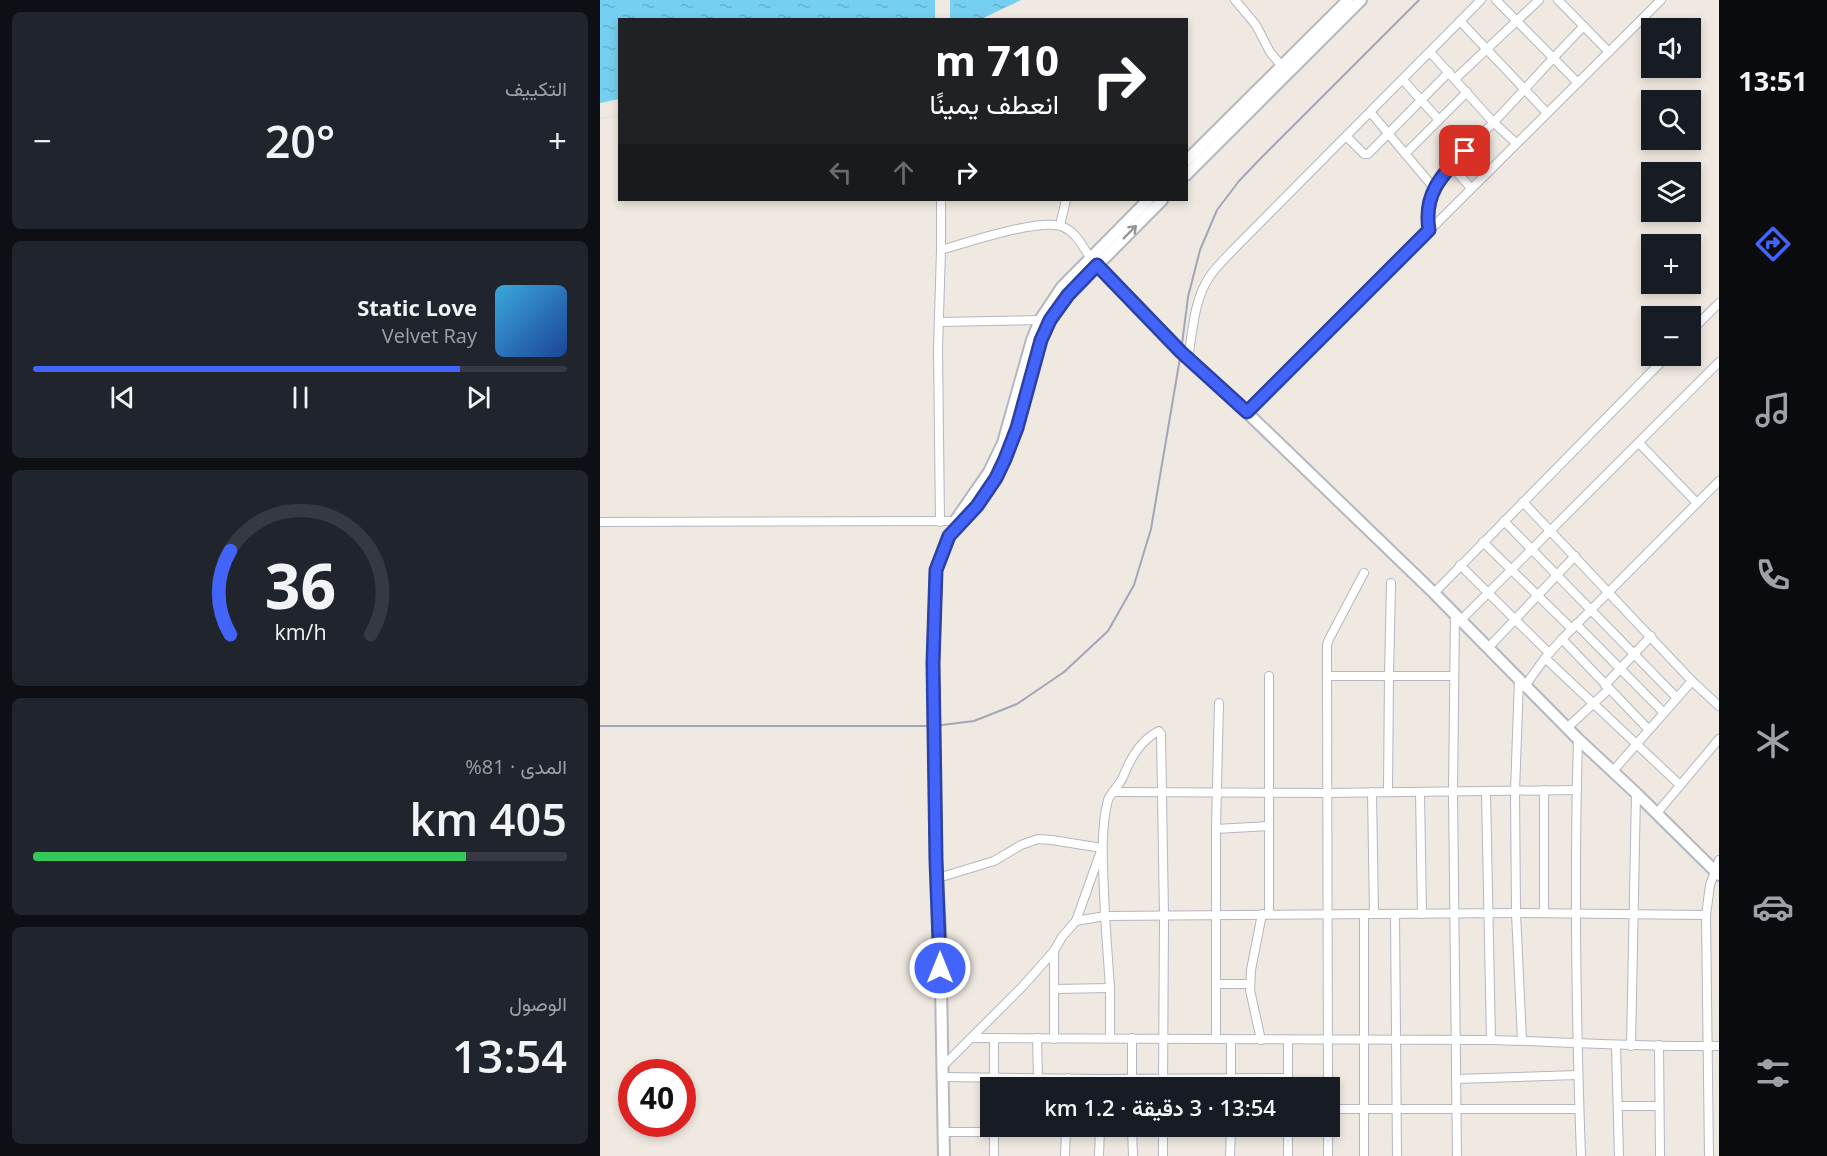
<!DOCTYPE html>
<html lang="ar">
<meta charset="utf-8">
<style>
:root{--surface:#171b24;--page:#20242c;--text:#f1f3f6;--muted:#9ea1a6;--line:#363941;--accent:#4264fb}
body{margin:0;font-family:"Open Sans",Vazirmatn,sans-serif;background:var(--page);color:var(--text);direction:rtl;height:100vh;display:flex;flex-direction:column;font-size:22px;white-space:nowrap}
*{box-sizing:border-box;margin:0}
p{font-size:20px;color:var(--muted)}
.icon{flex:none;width:33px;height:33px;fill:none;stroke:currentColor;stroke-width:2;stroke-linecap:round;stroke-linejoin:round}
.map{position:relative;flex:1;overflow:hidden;direction:ltr}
.drawer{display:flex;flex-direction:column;gap:12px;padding:12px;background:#0d0f14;width:600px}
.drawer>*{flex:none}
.banner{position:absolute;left:18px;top:18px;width:570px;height:183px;border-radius:0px;box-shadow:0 3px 9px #0003;direction:rtl;background:#202124;color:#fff;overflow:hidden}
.buttons{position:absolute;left:1041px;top:18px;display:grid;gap:12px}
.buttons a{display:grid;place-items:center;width:60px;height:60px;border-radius:0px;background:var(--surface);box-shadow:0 3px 9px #0003;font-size:30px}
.speed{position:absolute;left:18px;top:1059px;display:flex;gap:12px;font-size:30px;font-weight:700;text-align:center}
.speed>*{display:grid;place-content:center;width:78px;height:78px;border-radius:50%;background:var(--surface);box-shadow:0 3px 9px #0003;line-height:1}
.speed .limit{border:9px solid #d22;background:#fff;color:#111}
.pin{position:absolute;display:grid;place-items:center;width:51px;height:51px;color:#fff;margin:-26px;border-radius:12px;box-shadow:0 3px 9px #0006}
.me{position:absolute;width:66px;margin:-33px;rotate:0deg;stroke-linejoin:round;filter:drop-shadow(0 0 4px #0008)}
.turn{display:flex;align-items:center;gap:21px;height:126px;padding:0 30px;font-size:27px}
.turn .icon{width:78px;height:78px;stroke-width:2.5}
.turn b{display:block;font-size:42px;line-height:51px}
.lanes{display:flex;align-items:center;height:57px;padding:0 30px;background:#0003;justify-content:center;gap:30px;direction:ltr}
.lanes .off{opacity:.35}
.big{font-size:45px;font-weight:600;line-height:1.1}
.drawer .card{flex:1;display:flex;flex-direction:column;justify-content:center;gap:9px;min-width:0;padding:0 21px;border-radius:9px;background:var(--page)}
.drawer .dial{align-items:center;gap:0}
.dial svg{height:156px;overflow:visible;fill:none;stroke:var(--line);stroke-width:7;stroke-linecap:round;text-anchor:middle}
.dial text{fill:var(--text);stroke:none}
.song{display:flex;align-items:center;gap:18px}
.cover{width:72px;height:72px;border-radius:9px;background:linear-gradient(135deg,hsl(200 70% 55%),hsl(220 70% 35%))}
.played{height:6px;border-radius:3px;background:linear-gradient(90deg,var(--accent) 80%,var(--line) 80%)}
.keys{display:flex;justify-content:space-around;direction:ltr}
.heat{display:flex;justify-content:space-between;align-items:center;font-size:33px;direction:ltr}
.charge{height:9px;border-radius:4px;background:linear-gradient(90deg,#34c759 81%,var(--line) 0)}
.trip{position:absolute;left:380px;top:1077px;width:360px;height:60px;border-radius:0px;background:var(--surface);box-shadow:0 3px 9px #0003;font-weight:600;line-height:60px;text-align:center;direction:rtl}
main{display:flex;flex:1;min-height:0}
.dock{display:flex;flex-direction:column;width:108px;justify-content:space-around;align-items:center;background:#090b0e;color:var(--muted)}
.dock .icon{width:42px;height:42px}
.dock .selected{color:var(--accent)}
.dock b{font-size:27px;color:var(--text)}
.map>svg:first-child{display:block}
.water{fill:url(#water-ripples)}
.pier{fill:#efe9e1}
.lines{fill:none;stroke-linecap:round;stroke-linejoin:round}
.street-casing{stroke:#b4b7c1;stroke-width:10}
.secondary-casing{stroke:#b4b7c1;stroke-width:14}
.street{stroke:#fff;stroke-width:8}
.secondary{stroke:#fff;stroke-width:10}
.rail{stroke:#a3a6b8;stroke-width:2}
.oneway{stroke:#969696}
.route-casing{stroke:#2b41a3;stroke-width:15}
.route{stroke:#4264fb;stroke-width:10}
</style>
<main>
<nav class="dock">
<b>13:51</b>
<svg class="icon selected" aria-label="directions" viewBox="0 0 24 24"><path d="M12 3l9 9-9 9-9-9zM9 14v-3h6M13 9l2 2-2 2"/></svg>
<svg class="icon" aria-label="music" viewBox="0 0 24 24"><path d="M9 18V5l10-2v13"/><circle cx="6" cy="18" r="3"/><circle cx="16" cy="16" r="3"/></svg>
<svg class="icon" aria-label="phone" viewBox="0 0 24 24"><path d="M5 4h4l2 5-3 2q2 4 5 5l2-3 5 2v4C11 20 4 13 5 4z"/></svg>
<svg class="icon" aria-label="climate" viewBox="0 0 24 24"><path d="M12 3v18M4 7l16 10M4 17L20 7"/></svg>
<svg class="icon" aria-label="car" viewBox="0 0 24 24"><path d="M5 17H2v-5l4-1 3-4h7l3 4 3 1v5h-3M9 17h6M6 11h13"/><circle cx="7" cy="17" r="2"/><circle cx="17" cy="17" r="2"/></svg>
<svg class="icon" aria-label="filters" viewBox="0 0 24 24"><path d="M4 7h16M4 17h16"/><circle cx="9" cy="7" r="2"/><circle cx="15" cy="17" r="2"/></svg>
</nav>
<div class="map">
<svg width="1119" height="1156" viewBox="0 0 1119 1156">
<defs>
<pattern id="water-ripples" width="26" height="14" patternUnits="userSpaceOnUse" patternTransform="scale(1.5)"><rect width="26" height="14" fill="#75cff0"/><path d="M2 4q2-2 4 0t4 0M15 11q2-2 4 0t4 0" fill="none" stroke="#66b2ce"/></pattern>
</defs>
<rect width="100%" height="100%" fill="#efe9e1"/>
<g class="water">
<path d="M0 0H335V19L20 20 19 115 0 119Z"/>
<path d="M350 0H421L381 19 350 20Z"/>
</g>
<path class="pier" d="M19 99V115L0 119V103Z"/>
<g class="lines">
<defs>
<g id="street">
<path d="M635 0 656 25 670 52 685 70"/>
<path d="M896 0 978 83"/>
<path d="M958 0 1009 52"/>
<path d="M860 21 947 113"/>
<path d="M830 52 893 122 916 143"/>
<path d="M855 79 939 0"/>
<path d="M803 80 839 120"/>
<path d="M771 113 834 188"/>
<path d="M747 137 764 154H768L849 72"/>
<path d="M805 154 867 92"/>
<path d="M851 166 871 188"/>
<path d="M341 200V250"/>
<path d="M460 225 466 200"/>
<path d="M829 230C827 218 828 201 833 189 840 172 877 139 892 124 923 92 952 58 984 26"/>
<path d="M339 322 442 320"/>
<path d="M1090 332 1119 303"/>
<path d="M588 358C593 330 594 299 610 276 616 267 625 259 632 251L881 0"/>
<path d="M647 412 1061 0"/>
<path d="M1039 443 1097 503"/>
<path d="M923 502 1092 681 1119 706"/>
<path d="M904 521 1077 698"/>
<path d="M0 522 355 521"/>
<path d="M340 522 338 349 341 250C366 243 442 217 463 227 476 232 482 246 490 257"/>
<path d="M883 542 972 629"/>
<path d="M860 565 949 653"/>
<path d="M834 593 1067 356"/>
<path d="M855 614 853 792 857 1156"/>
<path d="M861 620 1119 362"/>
<path d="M976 624 1064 713"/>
<path d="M962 639 1049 730"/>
<path d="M888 648 975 556"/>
<path d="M945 658 1080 785"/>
<path d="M669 676V914"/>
<path d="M727 676V645L729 639 764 573"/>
<path d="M919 679 915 791 916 913 922 1040"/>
<path d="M1005 685 1051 636"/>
<path d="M925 686 945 658 962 639 1119 481"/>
<path d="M967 728 1009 689"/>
<path d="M978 739C974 878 976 1017 981 1156"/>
<path d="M1013 771 1092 681"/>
<path d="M944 790V913"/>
<path d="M515 792 726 793 977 790"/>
<path d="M772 792 774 914"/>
<path d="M788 792 789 676H853"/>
<path d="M820 792 822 914"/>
<path d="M886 792 891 1040"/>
<path d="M1057 813 1119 739"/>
<path d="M616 829 669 826"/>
<path d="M338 878 394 861 421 845 438 839 452 840 502 848 476 921"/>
<path d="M764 914V1156"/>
<path d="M795 914 797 1156"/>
<path d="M454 951V1039"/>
<path d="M617 984H650"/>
<path d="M455 989 510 988"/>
<path d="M371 1038 891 1040C967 1042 1043 1047 1119 1046"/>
<path d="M437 1038 438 1078"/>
<path d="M510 1038V988L505 916 916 913 1106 915"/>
<path d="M532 1038V1088"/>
<path d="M616 1039V829L619 703"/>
<path d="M661 1040 650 990 651 970 662 914"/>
<path d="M1016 1045 1019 1156"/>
<path d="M1059 1045 1060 1156"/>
<path d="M1031 1046 1036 793"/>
<path d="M342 1067 423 986 454 951 462 937 476 921 505 916C504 881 499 833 508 800 511 792 519 786 523 777 530 759 540 740 559 731L561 734 564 916 563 1088"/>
<path d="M342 1077 501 1079 688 1078"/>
<path d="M856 1079 978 1075"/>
<path d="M394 1088V1038"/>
<path d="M468 1088V1078"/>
<path d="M631 1088V1039"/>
<path d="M688 1088V1040"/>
<path d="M728 1088 727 676H789L791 583"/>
<path d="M1019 1106H1059"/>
<path d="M729 1109H979"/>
<path d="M728 1126V1156"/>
<path d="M394 1128V1156"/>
<path d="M532 1128 533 1156"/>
<path d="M343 1132H631"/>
<path d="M465 1156 466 1128"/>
<path d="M499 1156 500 1128"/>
<path d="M563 1156V1126"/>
<path d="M630 1156 631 1126"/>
<path d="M688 1156V1126"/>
<path d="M1109 1156 1106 915 1110 885 1119 860"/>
</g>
<g id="secondary">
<path d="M586 161 748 0"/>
<path d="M586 175 761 0"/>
<path d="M490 257 581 352 634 400 834 593 978 739 1036 793 1119 875"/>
<path d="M355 528V521L389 472 403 443 432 340 440 320 462 287 548 200"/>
<path d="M344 1156 340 929 336 860 334 733 333 663 336 570 349 536 377 506 396 478 405 459 417 428 441 341 455 311 468 295 562 200"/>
</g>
</defs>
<use href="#street" class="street-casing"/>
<use href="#secondary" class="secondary-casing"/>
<use href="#street" class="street"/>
<use href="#secondary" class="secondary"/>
<path class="rail" d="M0 726H334L374 721 417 704 464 672 508 631 534 585 551 529 581 352 588 297 600 250 617 210 639 181 661 158 819 0"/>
</g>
<defs><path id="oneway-shaft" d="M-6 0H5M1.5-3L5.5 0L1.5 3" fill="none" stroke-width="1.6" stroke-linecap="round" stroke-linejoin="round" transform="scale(1.5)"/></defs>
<use class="oneway" href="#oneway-shaft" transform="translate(530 232) rotate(-45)"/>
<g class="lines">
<defs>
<path id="route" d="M340 968 336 860 333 663 336 570 349 536 377 506 396 478 405 459 417 428 441 340 450 320 468 295 497 265 581 352 647 412 829 230C823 194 842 175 865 151"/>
</defs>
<use href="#route" class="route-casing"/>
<use href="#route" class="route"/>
</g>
</svg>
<div class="buttons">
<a><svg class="icon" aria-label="sound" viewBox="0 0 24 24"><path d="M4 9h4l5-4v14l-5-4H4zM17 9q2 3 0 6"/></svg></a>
<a><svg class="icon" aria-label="search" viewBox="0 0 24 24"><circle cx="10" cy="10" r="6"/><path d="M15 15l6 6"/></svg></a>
<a><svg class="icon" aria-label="layers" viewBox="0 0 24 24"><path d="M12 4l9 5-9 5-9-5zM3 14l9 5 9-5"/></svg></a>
<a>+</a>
<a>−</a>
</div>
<div class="speed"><div class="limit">40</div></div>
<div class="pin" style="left:865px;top:151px;background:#d93025"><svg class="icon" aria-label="arrive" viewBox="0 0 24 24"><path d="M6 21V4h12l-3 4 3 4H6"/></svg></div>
<svg class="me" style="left:340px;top:968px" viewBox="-20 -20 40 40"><circle r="17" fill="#4264fb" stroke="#fff" stroke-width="3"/><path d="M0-11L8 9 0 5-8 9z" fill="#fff"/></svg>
<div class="trip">13:54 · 3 دقيقة · 1.2 km</div>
<div class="banner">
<div class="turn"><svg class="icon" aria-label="right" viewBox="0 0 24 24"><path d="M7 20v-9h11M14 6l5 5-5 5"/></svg><div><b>710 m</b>انعطف يمينًا</div></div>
<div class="lanes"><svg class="icon off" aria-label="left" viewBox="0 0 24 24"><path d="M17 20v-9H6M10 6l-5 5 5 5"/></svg><svg class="icon off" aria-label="ahead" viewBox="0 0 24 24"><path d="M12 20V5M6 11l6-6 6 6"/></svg><svg class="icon" aria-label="right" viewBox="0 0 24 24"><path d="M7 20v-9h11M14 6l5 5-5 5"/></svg></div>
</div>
</div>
<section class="drawer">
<div class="card"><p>التكييف</p>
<div class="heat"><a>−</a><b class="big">20°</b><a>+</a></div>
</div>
<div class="card">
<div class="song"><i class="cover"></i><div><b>Static Love</b><p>Velvet Ray</p></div></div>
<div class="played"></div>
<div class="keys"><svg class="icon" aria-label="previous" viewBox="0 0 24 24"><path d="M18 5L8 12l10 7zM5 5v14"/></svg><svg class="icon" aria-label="pause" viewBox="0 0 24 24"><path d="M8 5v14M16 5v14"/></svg><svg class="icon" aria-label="next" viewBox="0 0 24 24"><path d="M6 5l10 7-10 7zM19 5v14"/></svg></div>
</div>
<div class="card dial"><svg viewBox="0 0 100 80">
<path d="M14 69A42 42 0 1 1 86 69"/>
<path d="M14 69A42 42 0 0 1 14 26" stroke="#4264fb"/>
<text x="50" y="56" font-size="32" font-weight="700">36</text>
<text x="50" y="72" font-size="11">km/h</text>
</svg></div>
<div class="card"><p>المدى · 81%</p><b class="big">405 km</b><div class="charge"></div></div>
<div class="card"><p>الوصول</p><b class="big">13:54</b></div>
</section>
</main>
